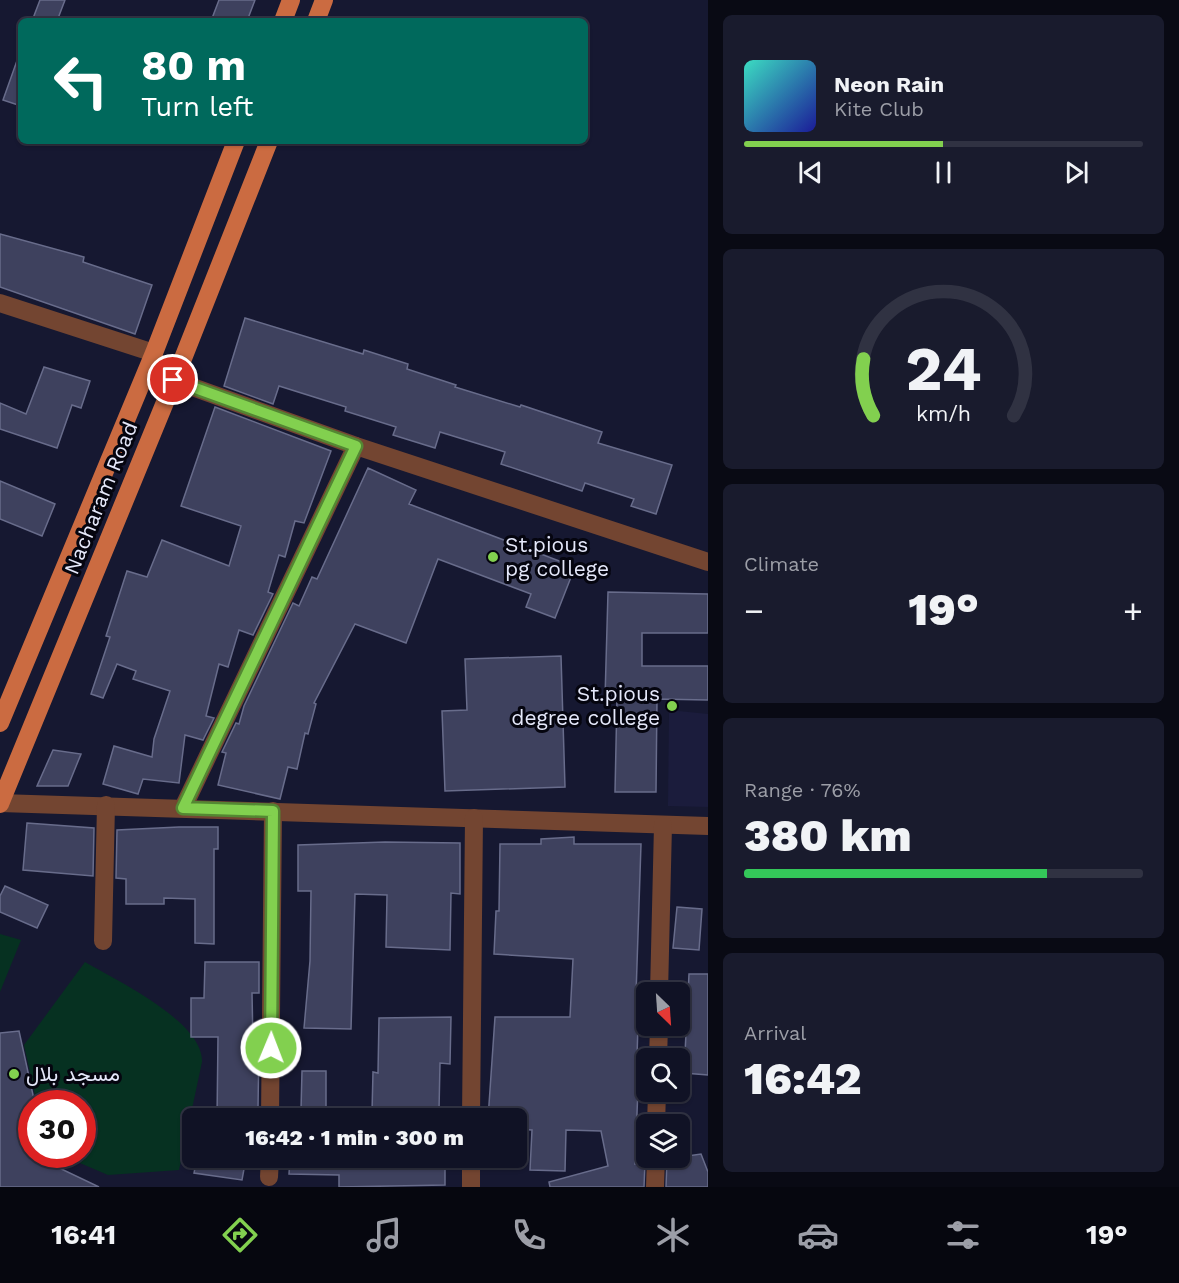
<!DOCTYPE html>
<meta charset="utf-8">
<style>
:root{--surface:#101225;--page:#191b2d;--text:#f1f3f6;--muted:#9c9ea7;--line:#303242;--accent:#82d04f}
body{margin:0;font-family:"Work Sans",Vazirmatn,sans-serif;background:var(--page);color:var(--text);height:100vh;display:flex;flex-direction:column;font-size:22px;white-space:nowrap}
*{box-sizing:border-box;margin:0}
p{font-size:20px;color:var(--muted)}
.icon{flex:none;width:33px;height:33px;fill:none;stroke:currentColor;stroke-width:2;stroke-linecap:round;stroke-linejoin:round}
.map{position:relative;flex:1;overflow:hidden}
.panel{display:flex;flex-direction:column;gap:15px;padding:15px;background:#090a14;width:471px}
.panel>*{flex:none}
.banner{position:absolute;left:18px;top:18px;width:570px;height:126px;border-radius:9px;box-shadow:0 2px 4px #0004,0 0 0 2px var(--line);background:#00695c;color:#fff;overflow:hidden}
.needle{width:39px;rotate:155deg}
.buttons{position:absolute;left:636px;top:982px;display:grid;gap:12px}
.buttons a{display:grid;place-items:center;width:54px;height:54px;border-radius:9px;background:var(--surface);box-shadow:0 2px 4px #0004,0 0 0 2px var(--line);font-size:30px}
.speed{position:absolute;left:18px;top:1090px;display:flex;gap:12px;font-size:30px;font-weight:700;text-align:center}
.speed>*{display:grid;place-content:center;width:78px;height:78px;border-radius:50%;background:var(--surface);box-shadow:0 2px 4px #0004,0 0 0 2px var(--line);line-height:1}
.speed .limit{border:9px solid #d22;background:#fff;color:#111}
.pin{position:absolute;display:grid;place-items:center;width:51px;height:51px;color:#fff;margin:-26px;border:3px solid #fff;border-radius:50%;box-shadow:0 2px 6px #0007}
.me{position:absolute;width:66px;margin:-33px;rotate:1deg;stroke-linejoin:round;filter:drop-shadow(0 0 4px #0008)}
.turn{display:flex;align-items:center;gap:21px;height:126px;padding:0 24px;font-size:27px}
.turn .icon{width:78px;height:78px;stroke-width:2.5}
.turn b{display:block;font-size:42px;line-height:51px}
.big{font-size:45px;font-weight:800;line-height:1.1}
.panel .card{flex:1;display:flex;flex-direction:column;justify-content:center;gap:9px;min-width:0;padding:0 21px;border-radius:9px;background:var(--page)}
.panel .dial{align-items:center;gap:0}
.dial svg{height:156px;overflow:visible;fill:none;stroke:var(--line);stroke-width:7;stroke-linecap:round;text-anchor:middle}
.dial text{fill:var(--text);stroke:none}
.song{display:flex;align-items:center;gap:18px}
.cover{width:72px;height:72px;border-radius:9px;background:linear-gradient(135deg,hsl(170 70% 55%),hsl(240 70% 35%))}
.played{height:6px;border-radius:3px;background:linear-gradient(90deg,var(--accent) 50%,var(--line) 50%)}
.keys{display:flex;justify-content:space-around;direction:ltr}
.heat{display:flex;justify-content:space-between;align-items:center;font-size:33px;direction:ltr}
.charge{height:9px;border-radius:4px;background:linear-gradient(90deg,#34c759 76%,var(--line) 0)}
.trip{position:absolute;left:182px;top:1108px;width:345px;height:60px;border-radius:9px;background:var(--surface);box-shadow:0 2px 4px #0004,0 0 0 2px var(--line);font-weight:800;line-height:60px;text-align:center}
.dock{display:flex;height:96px;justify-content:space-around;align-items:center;background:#06070f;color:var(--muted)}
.dock .icon{width:42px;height:42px}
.dock .current{color:var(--accent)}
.dock b{font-size:27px;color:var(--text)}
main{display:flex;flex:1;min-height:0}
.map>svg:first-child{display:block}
.built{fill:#1b1c3c}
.green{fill:#063121}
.building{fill:#3e415e;stroke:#686c8b;stroke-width:1.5}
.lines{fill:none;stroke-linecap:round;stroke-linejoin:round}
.minor{stroke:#734531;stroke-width:18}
.major{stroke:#cb6b41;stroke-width:18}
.route-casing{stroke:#548733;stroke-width:15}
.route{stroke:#82d04f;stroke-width:10}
.poi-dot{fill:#82d04f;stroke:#05050f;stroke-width:2}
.labels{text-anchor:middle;stroke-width:6;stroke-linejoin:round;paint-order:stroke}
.street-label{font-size:21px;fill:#e5e8fa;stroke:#05050f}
.poi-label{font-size:21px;fill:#e5e8fa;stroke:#05050f;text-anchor:start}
</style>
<main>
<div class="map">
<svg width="708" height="1187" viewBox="0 0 708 1187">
<rect width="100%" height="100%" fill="#161831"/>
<path class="built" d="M669 710 708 714V807L668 806Z"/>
<g class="green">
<path d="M0 934 21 940 0 992Z"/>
<path d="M85 962C116 980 204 1022 202 1062L179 1170 108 1175 61 1155H82V1104H37L24 1045Z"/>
</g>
<g class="building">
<path d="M40 0H65L57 21H32Z"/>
<path d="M219 0H255L247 21H211Z"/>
<path d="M19 55 21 56V106L3 100Z"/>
<path d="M0 234 84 257 83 262 152 285 135 334 0 287Z"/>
<path d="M245 318 363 354 364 350 408 364 407 369 456 385 455 387 520 407 521 405 602 432 598 443 672 465 656 514 631 506 634 499 585 483 582 491 501 464 505 452 440 432 435 448 393 435 396 427 345 411 346 407 279 386 273 404 224 386Z"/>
<path d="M44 367 90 381 81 408 72 405 57 448 0 429V403L26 414Z"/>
<path d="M215 407 331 451 304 523 295 521 285 557 279 555 268 592 273 594 253 635 239 630 228 667 219 664 206 716 214 718 203 740 185 735 179 783 143 779 138 794 103 784 114 746 152 757 154 739 170 691 133 679 136 671 117 664 103 698 91 694 110 637 106 636 127 571 147 577 162 540 229 566 241 526 181 506Z"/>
<path d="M368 468 416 490 409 504 575 567 555 618 526 607 531 594 438 559 406 643 355 624 314 703 316 704 308 734 305 733 297 769 288 767 280 799 218 785 226 753 222 752 236 723 239 724 244 706 293 603 299 606 312 577 317 579Z"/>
<path d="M0 481 55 504 42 536 0 519Z"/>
<path d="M608 592 708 594V633H642V666H708V700L657 699 656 792H615L617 698H605Z"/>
<path d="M561 656 565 787 445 791 442 711 467 710 465 659Z"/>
<path d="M53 750 81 754 68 786H37Z"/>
<path d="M27 823 94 828 93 876 23 870Z"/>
<path d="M179 827H218V849H214V944L195 943V899L164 898V904H126V879L116 878 117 830Z"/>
<path d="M574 837V844H641L635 1025H638L636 1088H638L635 1164 645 1162 644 1187H550L549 1182 608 1166 601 1131 566 1130 565 1171 530 1170 532 1130 516 1129V1119H488L495 1017H570L573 959 494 954 496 911H499L500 844H541V839Z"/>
<path d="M385 842 460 843V894L451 893 450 950 386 947 387 895 355 894 351 1029 304 1028 310 961 311 891H298V845Z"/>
<path d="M5 886 48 905 37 928 0 912V896Z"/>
<path d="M677 907 702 909 699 950 673 948Z"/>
<path d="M205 962H259V993H252L253 1043H259L258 1108H253L252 1119H217L218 1037H191V998H204Z"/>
<path d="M689 974H708V1075L684 1073Z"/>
<path d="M451 1017 450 1064 440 1063 439 1110 372 1112 373 1072 378 1073 379 1018Z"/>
<path d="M19 1031 35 1104H32V1155L99 1187H0V1033Z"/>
<path d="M302 1071H326V1111L301 1110Z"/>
<path d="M701 1154 708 1172V1187H666L667 1159Z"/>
<path d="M197 1158H246L242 1180 194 1173Z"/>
<path d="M290 1158H445V1185L339 1187V1175L289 1174Z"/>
</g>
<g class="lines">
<g class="minor">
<path d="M0 303 154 353"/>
<path d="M173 380 356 446 708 562"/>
<path d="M0 803 708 826"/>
<path d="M183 808 356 446"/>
<path d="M103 941 106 805"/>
<path d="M659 993 663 825"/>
<path d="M658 1059 659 1026"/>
<path d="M270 1119 273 811"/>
<path d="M471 1119 474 818"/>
<path d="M656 1125 657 1092"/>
<path d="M269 1177 270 1158"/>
<path d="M471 1187V1158"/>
<path d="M655 1187 656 1158"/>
</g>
<g class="major">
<path d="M283 21 291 0"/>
<path d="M316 21 324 0"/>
<path d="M0 723 154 353 236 141"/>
<path d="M0 804 182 361 269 141"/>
</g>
</g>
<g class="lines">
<defs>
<path id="route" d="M173 380 356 446 183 808 273 811 271 1048"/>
</defs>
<use href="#route" class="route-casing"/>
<use href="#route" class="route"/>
</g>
<g class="poi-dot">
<circle cx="493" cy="557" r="6"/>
<circle cx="672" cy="706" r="6"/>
<circle cx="14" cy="1074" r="6"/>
</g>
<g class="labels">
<g class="street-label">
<text transform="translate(101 498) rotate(-68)" y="7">Nacharam Road</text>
</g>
<g class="poi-label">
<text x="505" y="552">St.pious<tspan x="505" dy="24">pg college</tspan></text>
<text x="660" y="701" text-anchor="end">St.pious<tspan x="660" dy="24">degree college</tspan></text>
<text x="26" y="1081">مسجد بلال</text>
</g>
</g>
</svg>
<div class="buttons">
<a><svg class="needle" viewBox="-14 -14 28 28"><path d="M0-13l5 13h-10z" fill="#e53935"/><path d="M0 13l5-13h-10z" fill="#9c9ea7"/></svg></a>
<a><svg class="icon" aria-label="search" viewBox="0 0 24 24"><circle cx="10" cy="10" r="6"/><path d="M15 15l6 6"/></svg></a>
<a><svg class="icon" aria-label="layers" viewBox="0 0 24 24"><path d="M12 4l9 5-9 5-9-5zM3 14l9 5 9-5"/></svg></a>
</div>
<div class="speed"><div class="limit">30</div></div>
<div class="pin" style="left:173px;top:380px;background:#d93025"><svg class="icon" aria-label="arrive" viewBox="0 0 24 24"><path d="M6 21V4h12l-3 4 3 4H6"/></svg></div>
<svg class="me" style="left:271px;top:1048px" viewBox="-20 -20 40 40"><circle r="17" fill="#82d04f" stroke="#fff" stroke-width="3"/><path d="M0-11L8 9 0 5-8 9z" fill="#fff"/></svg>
<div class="trip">16:42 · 1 min · 300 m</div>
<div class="banner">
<div class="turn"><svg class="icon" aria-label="left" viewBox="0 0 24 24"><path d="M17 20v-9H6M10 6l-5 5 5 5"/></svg><div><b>80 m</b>Turn left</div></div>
</div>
</div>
<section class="panel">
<div class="card">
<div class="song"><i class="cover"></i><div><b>Neon Rain</b><p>Kite Club</p></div></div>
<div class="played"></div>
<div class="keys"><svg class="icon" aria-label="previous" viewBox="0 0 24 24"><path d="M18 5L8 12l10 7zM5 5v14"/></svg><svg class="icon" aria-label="pause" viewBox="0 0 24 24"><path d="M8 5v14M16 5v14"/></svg><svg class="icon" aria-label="next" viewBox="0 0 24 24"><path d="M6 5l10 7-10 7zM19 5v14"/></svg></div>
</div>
<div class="card dial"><svg viewBox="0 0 100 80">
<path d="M14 69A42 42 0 1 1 86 69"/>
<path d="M14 69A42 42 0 0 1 9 40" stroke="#82d04f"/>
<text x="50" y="56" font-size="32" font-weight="700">24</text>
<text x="50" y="72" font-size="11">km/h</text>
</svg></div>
<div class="card"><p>Climate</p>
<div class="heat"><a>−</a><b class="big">19°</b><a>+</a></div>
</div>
<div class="card"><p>Range · 76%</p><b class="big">380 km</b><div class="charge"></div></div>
<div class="card"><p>Arrival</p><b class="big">16:42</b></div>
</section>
</main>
<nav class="dock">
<b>16:41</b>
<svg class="icon current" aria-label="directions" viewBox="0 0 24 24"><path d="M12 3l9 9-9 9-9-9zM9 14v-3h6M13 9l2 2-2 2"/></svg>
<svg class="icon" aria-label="music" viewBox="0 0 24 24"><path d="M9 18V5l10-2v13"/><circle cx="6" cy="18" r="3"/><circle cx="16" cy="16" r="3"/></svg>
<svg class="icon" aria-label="phone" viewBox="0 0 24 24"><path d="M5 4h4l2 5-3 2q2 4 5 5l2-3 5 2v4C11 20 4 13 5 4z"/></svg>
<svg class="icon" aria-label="climate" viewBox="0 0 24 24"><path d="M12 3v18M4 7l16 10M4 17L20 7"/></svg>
<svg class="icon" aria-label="car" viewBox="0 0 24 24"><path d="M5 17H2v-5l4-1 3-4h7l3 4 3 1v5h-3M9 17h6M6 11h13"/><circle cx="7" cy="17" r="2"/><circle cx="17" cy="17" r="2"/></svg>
<svg class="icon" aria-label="filters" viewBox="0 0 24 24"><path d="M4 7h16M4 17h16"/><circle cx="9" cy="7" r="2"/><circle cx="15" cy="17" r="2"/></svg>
<b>19°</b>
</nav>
